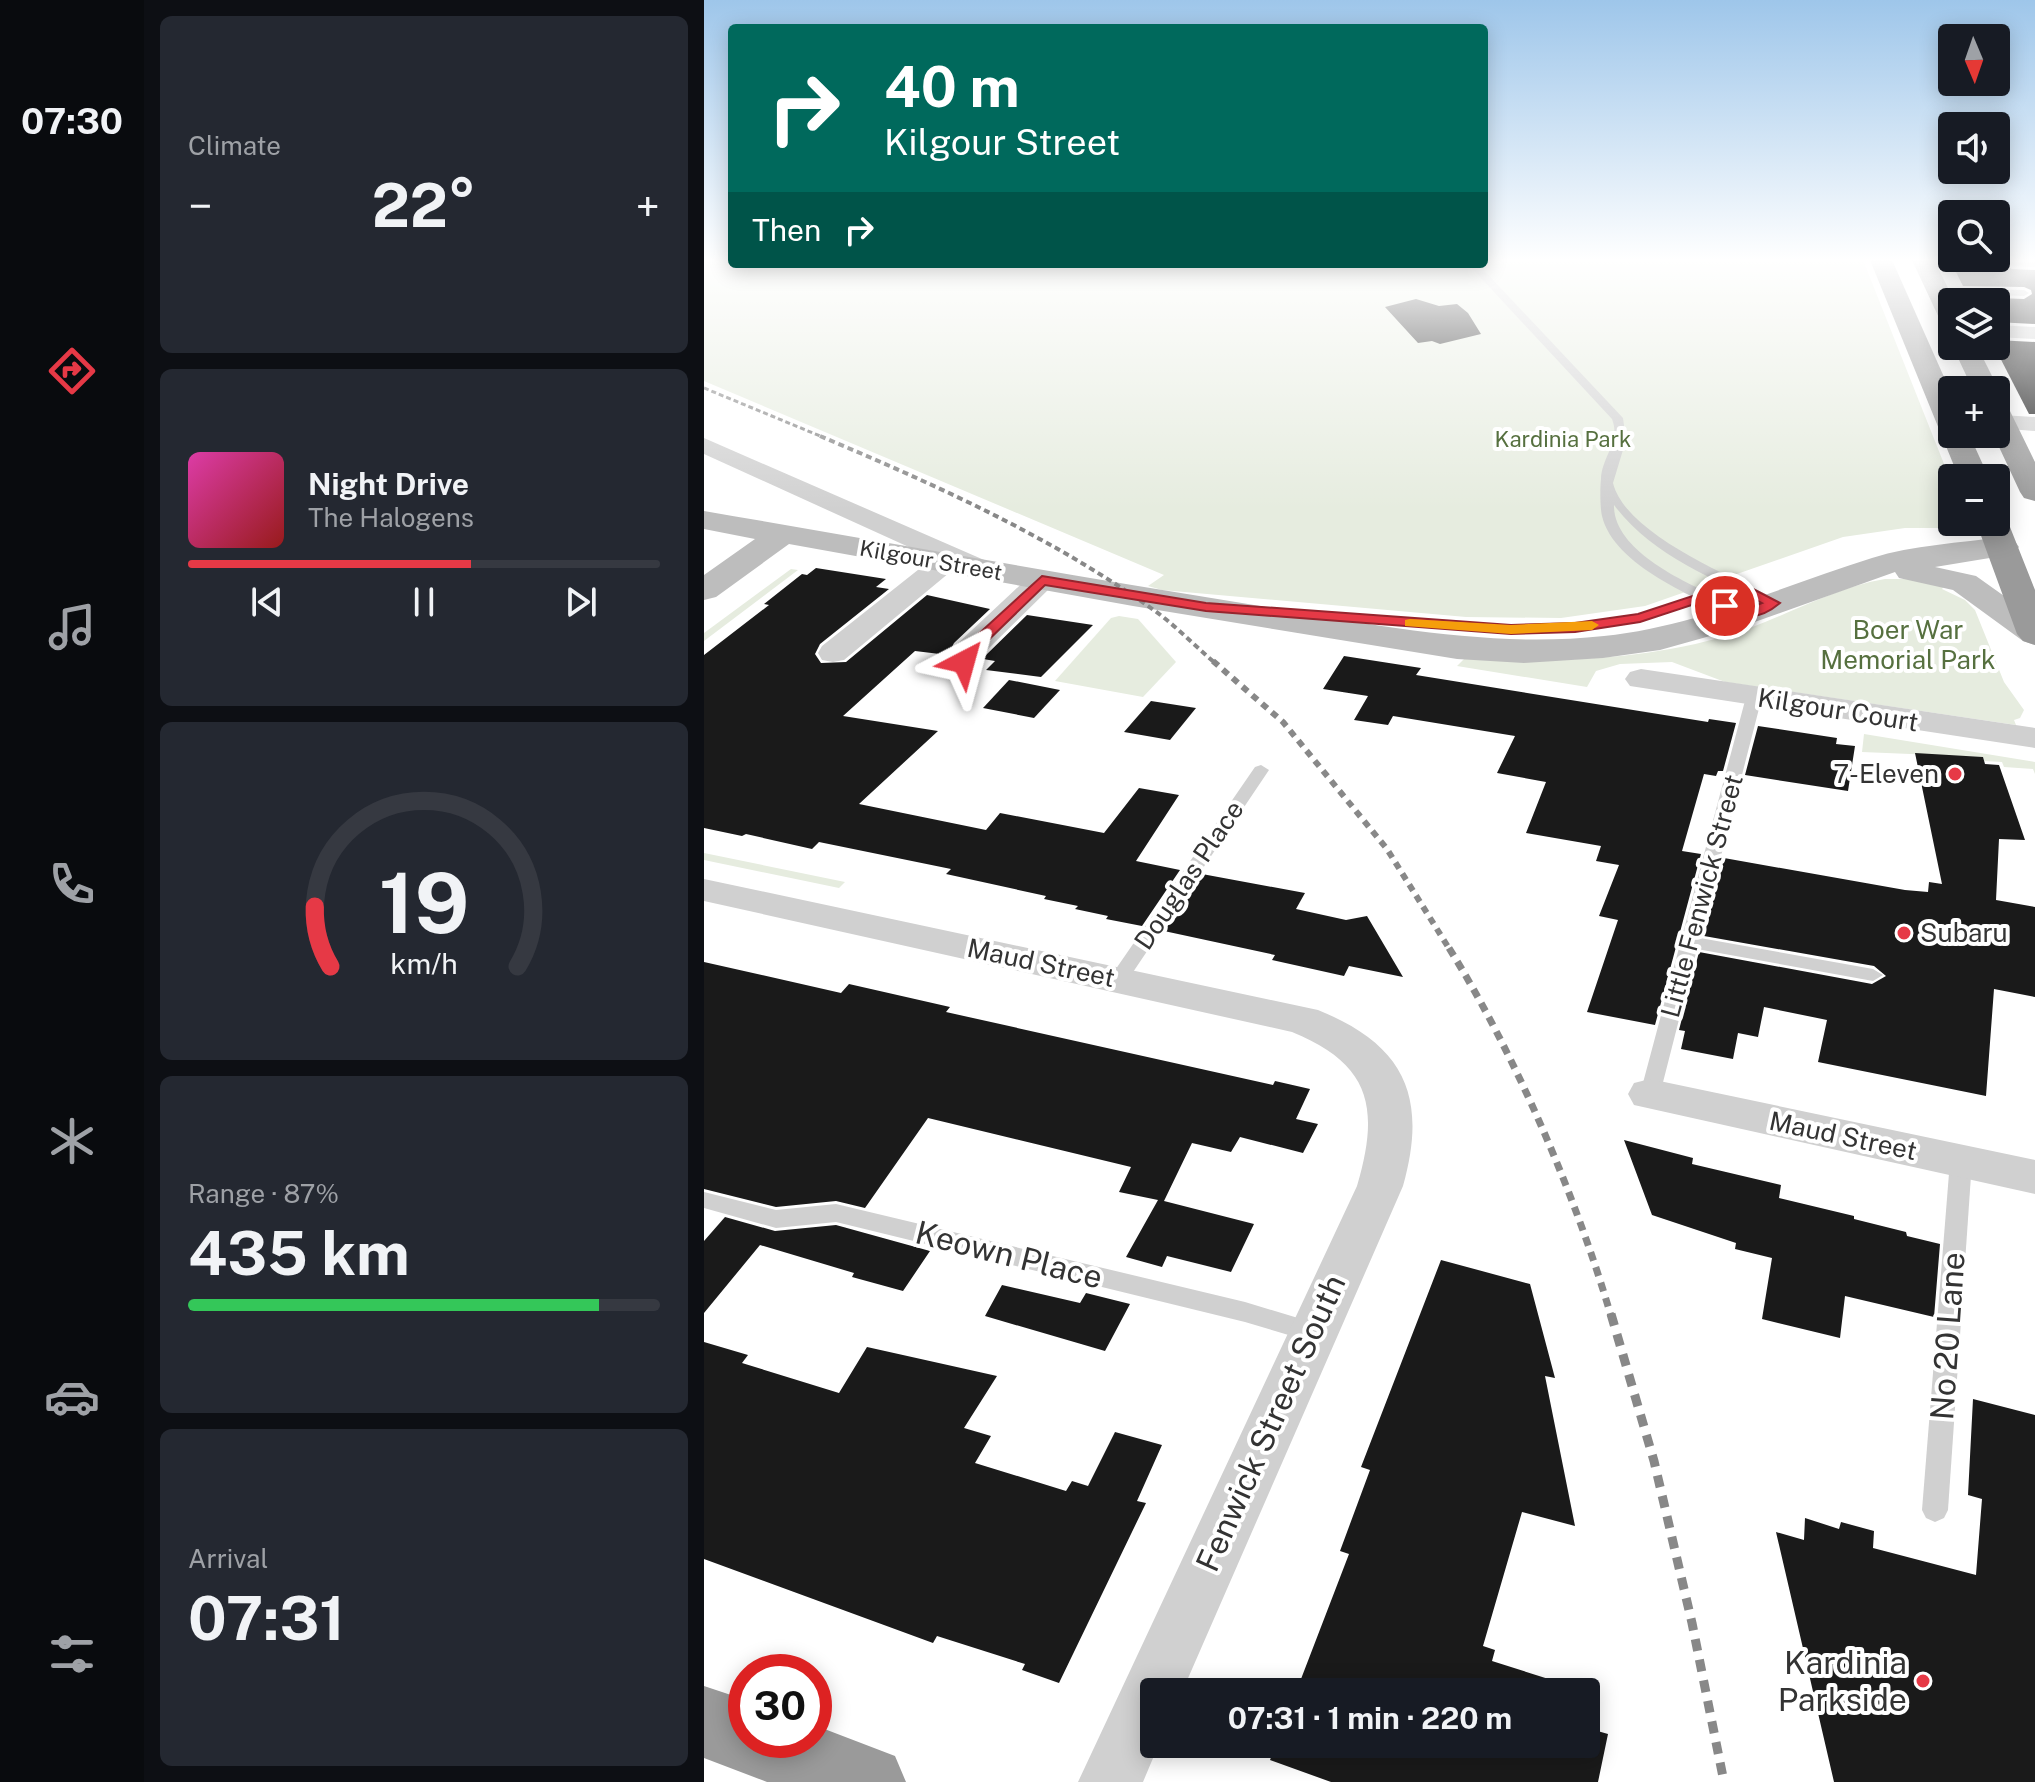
<!DOCTYPE html>
<meta charset="utf-8">
<style>
:root{--surface:#171b24;--page:#242831;--text:#f1f3f6;--muted:#9ea1a6;--line:#363941;--accent:#e63946}
body{margin:0;font-family:"Public Sans",sans-serif;background:var(--page);color:var(--text);height:100vh;display:flex;flex-direction:column;font-size:30px;white-space:nowrap}
*{box-sizing:border-box;margin:0}
p{font-size:26px;color:var(--muted)}
.icon{flex:none;width:44px;height:44px;fill:none;stroke:currentColor;stroke-width:2;stroke-linecap:round;stroke-linejoin:round}
.map{position:relative;flex:1;overflow:hidden}
.drawer{display:flex;flex-direction:column;gap:16px;padding:16px;background:#0d0f14;width:560px}
.drawer>*{flex:none}
.hud{position:absolute;left:24px;top:24px;width:760px;height:244px;border-radius:8px;box-shadow:0 4px 20px #0003;background:#00695c;color:#fff;overflow:hidden}
.needle{width:52px;rotate:178deg}
.fabs{position:absolute;left:1234px;top:24px;display:grid;gap:16px}
.fabs a{display:grid;place-items:center;width:72px;height:72px;border-radius:8px;background:var(--surface);box-shadow:0 4px 20px #0003;font-size:40px}
.speed{position:absolute;left:24px;top:1654px;display:flex;gap:16px;font-size:40px;font-weight:700;text-align:center}
.speed>*{display:grid;place-content:center;width:104px;height:104px;border-radius:50%;background:var(--surface);box-shadow:0 4px 20px #0003;line-height:1}
.speed .limit{border:12px solid #d22;background:#fff;color:#111}
.pin{position:absolute;display:grid;place-items:center;width:68px;height:68px;color:#fff;margin:-34px;border:4px solid #fff;border-radius:50%;box-shadow:0 2px 8px #0007}
.me{position:absolute;width:88px;margin:-44px;rotate:39deg;stroke-linejoin:round;filter:drop-shadow(0 0 6px #0008)}
.turn{display:flex;align-items:center;gap:28px;height:168px;padding:0 24px;font-size:36px}
.turn .icon{width:104px;height:104px;stroke-width:2.5}
.turn b{display:block;font-size:56px;line-height:68px}
.then{display:flex;align-items:center;height:76px;padding:0 24px;background:#0003;gap:16px;font-size:30px}
.big{font-size:60px;font-weight:700;line-height:1.1}
.drawer .widget{flex:1;display:flex;flex-direction:column;justify-content:center;gap:12px;min-width:0;padding:0 28px;border-radius:12px;background:var(--page)}
.drawer .dial{align-items:center;gap:0}
.dial svg{height:208px;overflow:visible;fill:none;stroke:var(--line);stroke-width:7;stroke-linecap:round;text-anchor:middle}
.dial text{fill:var(--text);stroke:none}
.song{display:flex;align-items:center;gap:24px}
.cover{width:96px;height:96px;border-radius:12px;background:linear-gradient(135deg,hsl(320 70% 55%),hsl(0 70% 35%))}
.played{height:8px;border-radius:4px;background:linear-gradient(90deg,var(--accent) 60%,var(--line) 60%)}
.keys{display:flex;justify-content:space-around;direction:ltr}
.heat{display:flex;justify-content:space-between;align-items:center;font-size:44px;direction:ltr}
.charge{height:12px;border-radius:6px;background:linear-gradient(90deg,#34c759 87%,var(--line) 0)}
.trip{position:absolute;left:436px;top:1678px;width:460px;height:80px;border-radius:8px;background:var(--surface);box-shadow:0 4px 20px #0003;font-weight:700;line-height:80px;text-align:center}
main{display:flex;flex:1;min-height:0}
.tab-bar{display:flex;flex-direction:column;width:144px;justify-content:space-around;align-items:center;background:#090b0e;color:var(--muted)}
.tab-bar .icon{width:56px;height:56px}
.tab-bar .on{color:var(--accent)}
.tab-bar b{font-size:36px;color:var(--text)}
.map>svg:first-child{display:block}
.green{fill:#e6ecdf}
.building{fill:#1a1a1a}
.lines{fill:none;stroke-linecap:round;stroke-linejoin:round}
.lane{fill:#d0d0d0;fill-rule:evenodd}
.street{fill:#d0d0d0;fill-rule:evenodd}
.secondary{fill:#bdbdbd;fill-rule:evenodd}
.highway{fill:#9a9a9a;fill-rule:evenodd}
.rail-far4{stroke:#888;stroke-width:3;stroke-dasharray:5 3;stroke-linecap:butt}
.rail-far3{stroke:#888;stroke-width:4;stroke-dasharray:6 4;stroke-linecap:butt}
.rail-far2{stroke:#888;stroke-width:6;stroke-dasharray:7 6;stroke-linecap:butt}
.rail-far1{stroke:#888;stroke-width:7;stroke-dasharray:9 7;stroke-linecap:butt}
.rail{stroke:#888;stroke-width:9;stroke-dasharray:12 9;stroke-linecap:butt}
.route{fill:#e63946;stroke:#96252e;stroke-width:2}
.slow{fill:#f59e0b}
.poi-dot{fill:#e63946;stroke:#fff;stroke-width:3}
.labels{text-anchor:middle;stroke-width:8;stroke-linejoin:round;paint-order:stroke}
.far-park-label{font-size:22px;fill:#56703f;stroke:#fff}
.far-street-label{font-size:22px;fill:#333;stroke:#fff}
.park-label{font-size:26px;fill:#56703f;stroke:#fff}
.street-label{font-size:26px;fill:#333;stroke:#fff}
.poi-label{font-size:26px;fill:#333;stroke:#fff;text-anchor:end}
.near-street-label{font-size:32px;fill:#333;stroke:#fff}
.near-poi-label{font-size:32px;fill:#333;stroke:#fff;text-anchor:end}
</style>
<main>
<nav class="tab-bar">
<b>07:30</b>
<svg class="icon on" aria-label="directions" viewBox="0 0 24 24"><path d="M12 3l9 9-9 9-9-9zM9 14v-3h6M13 9l2 2-2 2"/></svg>
<svg class="icon" aria-label="music" viewBox="0 0 24 24"><path d="M9 18V5l10-2v13"/><circle cx="6" cy="18" r="3"/><circle cx="16" cy="16" r="3"/></svg>
<svg class="icon" aria-label="phone" viewBox="0 0 24 24"><path d="M5 4h4l2 5-3 2q2 4 5 5l2-3 5 2v4C11 20 4 13 5 4z"/></svg>
<svg class="icon" aria-label="climate" viewBox="0 0 24 24"><path d="M12 3v18M4 7l16 10M4 17L20 7"/></svg>
<svg class="icon" aria-label="car" viewBox="0 0 24 24"><path d="M5 17H2v-5l4-1 3-4h7l3 4 3 1v5h-3M9 17h6M6 11h13"/><circle cx="7" cy="17" r="2"/><circle cx="17" cy="17" r="2"/></svg>
<svg class="icon" aria-label="filters" viewBox="0 0 24 24"><path d="M4 7h16M4 17h16"/><circle cx="9" cy="7" r="2"/><circle cx="15" cy="17" r="2"/></svg>
</nav>
<section class="drawer">
<div class="widget"><p>Climate</p>
<div class="heat"><a>−</a><b class="big">22°</b><a>+</a></div>
</div>
<div class="widget">
<div class="song"><i class="cover"></i><div><b>Night Drive</b><p>The Halogens</p></div></div>
<div class="played"></div>
<div class="keys"><svg class="icon" aria-label="previous" viewBox="0 0 24 24"><path d="M18 5L8 12l10 7zM5 5v14"/></svg><svg class="icon" aria-label="pause" viewBox="0 0 24 24"><path d="M8 5v14M16 5v14"/></svg><svg class="icon" aria-label="next" viewBox="0 0 24 24"><path d="M6 5l10 7-10 7zM19 5v14"/></svg></div>
</div>
<div class="widget dial"><svg viewBox="0 0 100 80">
<path d="M14 69A42 42 0 1 1 86 69"/>
<path d="M14 69A42 42 0 0 1 8 46" stroke="#e63946"/>
<text x="50" y="56" font-size="32" font-weight="700">19</text>
<text x="50" y="72" font-size="11">km/h</text>
</svg></div>
<div class="widget"><p>Range · 87%</p><b class="big">435 km</b><div class="charge"></div></div>
<div class="widget"><p>Arrival</p><b class="big">07:31</b></div>
</section>
<div class="map">
<svg width="1331" height="1782" viewBox="0 0 1331 1782">
<rect width="100%" height="100%" fill="#fff"/>
<g class="green">
<path d="M0 260H28V264H780V260H1159L1248 484V522H1262L1240 528H1201L1139 537 941 606 857 618 762 617 458 590 444 586 460 575 0 381Z"/>
<path d="M87 569 94 570 0 641V633Z"/>
<path d="M1181 579H1207L1241 585 1238 589 1261 600 1271 610 1300 682 1320 710 1316 718 1310 720 1312 725 1021 682 968 662 916 664 892 671 883 687 753 666 760 659C845 662 932 661 1015 638 1072 623 1122 589 1181 579Z"/>
<path d="M415 616 434 619 472 662 439 697 351 681 407 618Z"/>
<path d="M1160 734 1331 762V774L1329 769 1300 767 1298 762 1280 761 1279 757 1158 752Z"/>
<path d="M0 853 141 882 135 888 0 860Z"/>
</g>
<g class="building">
<path d="M1248 264 1301 265 1308 269 1331 270V324L1292 322V302H1267L1265 297 1320 299 1328 294 1327 290 1320 287 1259 286Z"/>
<path d="M712 299 735 306 753 304 764 313 777 334 736 344 728 341 714 343 681 307Z"/>
<path d="M1292 340 1331 342V414H1325L1290 346Z"/>
<path d="M112 568 182 579 172 587 185 589 116 644 111 654 117 663 142 662 223 595 286 609 250 643 244 655 211 651 139 716 234 731 155 804 282 830 296 813 400 833 435 788 475 795 432 861 476 870 438 926 402 919 404 916 371 909 374 906 340 899 342 896 242 874 247 869 115 842 108 849 42 834 38 836 0 828V655L65 605 60 604 98 574 103 575Z"/>
<path d="M323 615 389 625 337 677 282 670 291 661 279 659 280 657Z"/>
<path d="M640 656 717 668 712 675 1004 722 1005 719 1032 723 1019 771H1014L1012 776 1000 774 978 851 997 854 951 1025 883 1012 914 920 895 916 915 865 892 861 897 846 822 833 842 782 793 773 811 736 689 716 684 725 650 720 664 696 619 689Z"/>
<path d="M305 680 356 690 330 718 279 708Z"/>
<path d="M447 701 492 708 466 740 420 732Z"/>
<path d="M1054 726 1133 738 1132 744 1151 746 1144 791 1041 775Z"/>
<path d="M1211 753 1279 757 1281 764 1295 765 1321 840 1295 839 1292 900 1331 907V997L1290 989 1282 1096 1114 1062 1123 1020 1060 1007 1054 1037 1034 1033 1029 1059 977 1049 981 1031 975 1030 995 952 1168 984 1182 976 1170 966 1000 936 1020 858 1201 890 1224 892 1225 882 1238 884Z"/>
<path d="M498 874 601 893 592 909 642 920 663 916 699 977 645 966 640 976 568 960 571 955 460 931Z"/>
<path d="M0 962 137 993 145 984 246 1007 242 1012 569 1085 571 1081 606 1089 592 1119 614 1124 599 1153 536 1137 527 1152 488 1143 460 1201 550 1224 527 1272 463 1256 458 1267 422 1257 454 1200 415 1192 427 1167 224 1118 161 1208 132 1201 72 1207 0 1189Z"/>
<path d="M920 1140 989 1158 988 1164 1077 1185 1075 1198 1150 1216V1219L1202 1232 1203 1236 1236 1244 1230 1317 1141 1296 1136 1338 1058 1319 1068 1258 1031 1249 1032 1243 948 1215Z"/>
<path d="M21 1217 71 1231 132 1225 226 1251 199 1291 148 1277 150 1273 56 1245 0 1313V1241Z"/>
<path d="M737 1260 826 1284 851 1378 841 1376 871 1526 818 1512 779 1646 791 1650 788 1661 892 1694 883 1728 904 1734 894 1782H627L566 1760 572 1744H882V1692H592L645 1554 636 1551 666 1470 657 1467Z"/>
<path d="M298 1285 376 1303 382 1293 426 1304 401 1351 281 1316Z"/>
<path d="M0 1342 44 1355 38 1363 135 1393 163 1347 293 1376 260 1428 287 1436 271 1463 362 1491 368 1481 384 1486 411 1432 458 1445 433 1501 442 1503 355 1683 318 1670 321 1664 233 1636 229 1643 0 1559Z"/>
<path d="M1269 1399 1331 1415V1782H1130L1072 1532 1100 1540 1101 1518 1135 1529 1137 1522 1170 1531 1169 1548 1272 1575 1278 1499 1264 1495Z"/>
</g>
<g class="lines">
<g class="lane">
<path d="M764 264H774L919 418 922 440 909 483C922 535 1029 577 1074 600V606H1064C1009 578 948 556 910 505 909 548 974 579 1007 594 1020 601 1036 606 1046 615L1039 619 1034 618C992 598 910 566 898 516 896 508 896 487 897 479 898 456 917 442 908 419Z"/>
<path d="M1230 288 1320 290 1325 293 1320 296 1233 293 1230 292Z"/>
<path d="M1050 692 1058 697 996 938 1169 969 1179 975 1169 981 993 949 956 1094 953 1099H939L936 1094 1042 697Z"/>
<path d="M557 765 565 770 421 984H407L404 980 407 976 551 767Z"/>
<path d="M1257 1153 1265 1155 1268 1161 1244 1510 1240 1518 1231 1522 1222 1518 1218 1510 1246 1161 1249 1155Z"/>
<path d="M0 1192 72 1210 132 1204 541 1302 617 1325 620 1332 617 1339 608 1342 541 1322 132 1222 72 1228 0 1208Z"/>
</g>
<g class="street">
<path d="M1299 260H1331V267L1308 266Z"/>
<path d="M1292 325 1331 327V339L1292 337Z"/>
<path d="M1297 415 1331 417V431L1292 428V416Z"/>
<path d="M0 438 287 563 291 569 287 575 277 578 251 568 140 660 129 662 118 660 114 653 118 646 229 558 0 454Z"/>
<path d="M338 571 348 574 352 580 348 586 278 655 271 669 260 671 249 669 244 662 252 645 328 574Z"/>
<path d="M937 669 1331 728V748L926 686 921 679 926 672Z"/>
<path d="M0 879 614 1010C701 1045 724 1097 699 1186L478 1692H450V1744H455L439 1782H374L653 1186C676 1108 667 1064 588 1032L0 901Z"/>
<path d="M946 1079 1331 1160V1194L930 1105 924 1094 930 1083Z"/>
</g>
<path class="secondary" d="M0 511C181 542 362 575 544 604 662 623 780 649 900 636 994 626 1078 586 1168 558 1209 545 1256 543 1299 537L1310 540 1315 547 1310 554 1231 567 1272 576 1331 618V645L1319 641 1249 590 1195 578 1191 572 1031 629 956 650 899 658 820 663 753 659 429 606 85 544 12 597 0 600V575L51 539 0 529Z"/>
<g class="highway">
<path d="M1166 260H1188L1248 395V434H1265L1285 478H1255Z"/>
<path d="M1208 260H1230L1251 302H1248V327L1239 325 1236 320Z"/>
<path d="M1248 345 1273 346 1295 390 1292 395V390H1269Z"/>
<path d="M1292 403 1302 405 1306 411 1331 462V501L1320 498 1316 492 1289 434H1292Z"/>
<path d="M1292 514 1299 515 1304 522 1331 590V645L1319 641 1313 634 1272 522H1292Z"/>
<path d="M0 1686 42 1700V1740H110V1725L191 1756 202 1782H63L0 1758Z"/>
</g>
<path class="rail-far4" d="M0 388 121 438"/>
<path class="rail-far3" d="M116 436C232 485 348 537 451 611 472 626 491 646 511 663"/>
<path class="rail-far2" d="M509 661 579 722 683 849 746 950"/>
<path class="rail-far1" d="M745 948C811 1054 872 1196 907 1316"/>
<path class="rail" d="M907 1314 950 1461 988 1623 1020 1782"/>
</g>
<linearGradient id="sky" x2="0" y2="1"><stop stop-color="#9ec6ea"/><stop offset="0.51" stop-color="#fff"/><stop offset="1" stop-color="#fff" stop-opacity="0"/></linearGradient>
<rect width="1331" height="510" fill="url(#sky)"/>
<path class="route" d="M338 576 502 603 807 625 871 623 934 614 1034 581 1076 603C1056 620 1038 620 1016 609V603H1026L1040 610 1058 603 1033 590 936 622 871 632 807 634 502 611 341 585 270 654 265 666H255L253 662 258 649Z"/>
<path class="slow" d="M706 619 807 625 888 621 895 625 888 630 807 634 701 626V620Z"/>
<g class="poi-dot">
<circle cx="1251" cy="774" r="8"/>
<circle cx="1200" cy="933" r="8"/>
<circle cx="1219" cy="1681" r="8"/>
</g>
<g class="labels">
<g class="far-park-label">
<text x="859" y="447">Kardinia Park</text>
</g>
<g class="far-street-label">
<text transform="translate(227 560) rotate(10)" y="8">Kilgour Street</text>
</g>
<g class="park-label">
<text x="1204" y="639">Boer War<tspan x="1204" dy="30">Memorial Park</tspan></text>
</g>
<g class="street-label">
<text transform="translate(1134 710) rotate(9)" y="9">Kilgour Court</text>
<text transform="translate(485 875) rotate(-56)" y="9">Douglas Place</text>
<text transform="translate(998 896) rotate(-75)" y="9">Little Fenwick Street</text>
<text transform="translate(337 963) rotate(12)" y="9">Maud Street</text>
<text transform="translate(1139 1136) rotate(12)" y="9">Maud Street</text>
</g>
<g class="poi-label">
<text x="1235" y="783">7-Eleven</text>
<text x="1216" y="942" text-anchor="start">Subaru</text>
</g>
<g class="near-street-label">
<text transform="translate(305 1255) rotate(14)" y="11">Keown Place</text>
<text transform="translate(1244 1336) rotate(-86)" y="11">No 20 Lane</text>
<text transform="translate(567 1423) rotate(-66)" y="11">Fenwick Street South</text>
</g>
<g class="near-poi-label">
<text x="1203" y="1674">Kardinia<tspan x="1203" dy="37">Parkside</tspan></text>
</g>
</g>
</svg>
<div class="fabs">
<a><svg class="needle" viewBox="-14 -14 28 28"><path d="M0-13l5 13h-10z" fill="#e53935"/><path d="M0 13l5-13h-10z" fill="#9ea1a6"/></svg></a>
<a><svg class="icon" aria-label="sound" viewBox="0 0 24 24"><path d="M4 9h4l5-4v14l-5-4H4zM17 9q2 3 0 6"/></svg></a>
<a><svg class="icon" aria-label="search" viewBox="0 0 24 24"><circle cx="10" cy="10" r="6"/><path d="M15 15l6 6"/></svg></a>
<a><svg class="icon" aria-label="layers" viewBox="0 0 24 24"><path d="M12 4l9 5-9 5-9-5zM3 14l9 5 9-5"/></svg></a>
<a>+</a>
<a>−</a>
</div>
<div class="speed"><div class="limit">30</div></div>
<div class="pin" style="left:1021px;top:606px;background:#d93025"><svg class="icon" aria-label="arrive" viewBox="0 0 24 24"><path d="M6 21V4h12l-3 4 3 4H6"/></svg></div>
<svg class="me" style="left:260px;top:662px" viewBox="-20 -20 40 40"><path d="M0-17L14 15 0 8-14 15z" fill="#e63946" stroke="#fff" stroke-width="4"/></svg>
<div class="trip">07:31 · 1 min · 220 m</div>
<div class="hud">
<div class="turn"><svg class="icon" aria-label="right" viewBox="0 0 24 24"><path d="M7 20v-9h11M14 6l5 5-5 5"/></svg><div><b>40 m</b>Kilgour Street</div></div>
<div class="then">Then<svg class="icon" aria-label="right" viewBox="0 0 24 24"><path d="M7 20v-9h11M14 6l5 5-5 5"/></svg></div>
</div>
</div>
</main>
